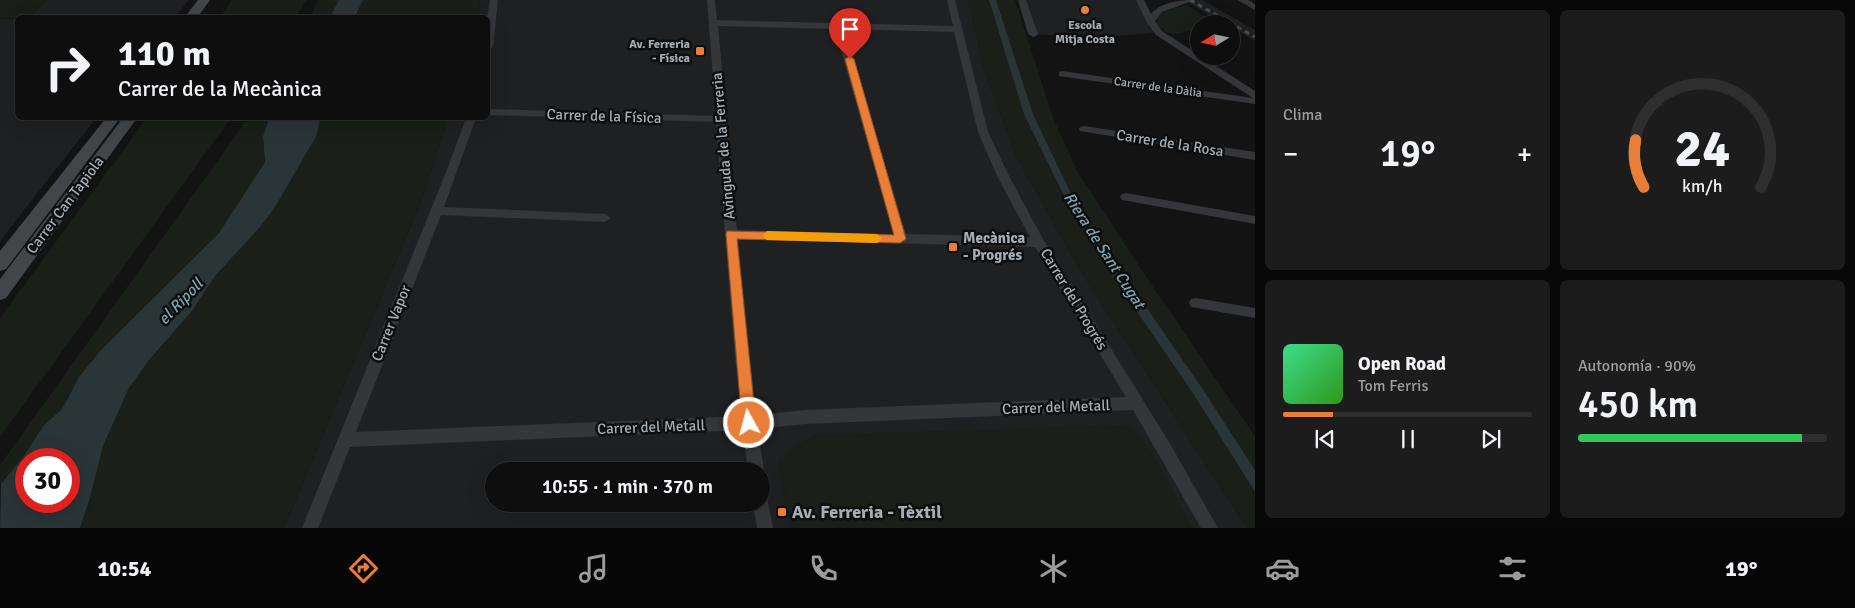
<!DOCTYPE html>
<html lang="es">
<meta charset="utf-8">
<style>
:root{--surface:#0e0e0f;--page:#1c1c1d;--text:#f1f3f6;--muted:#9b9c9e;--line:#2e2e2f;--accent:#e87e37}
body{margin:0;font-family:Signika,sans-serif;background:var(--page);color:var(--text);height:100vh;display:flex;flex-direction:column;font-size:19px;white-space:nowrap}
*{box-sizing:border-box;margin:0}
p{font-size:16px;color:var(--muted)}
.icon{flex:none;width:28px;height:28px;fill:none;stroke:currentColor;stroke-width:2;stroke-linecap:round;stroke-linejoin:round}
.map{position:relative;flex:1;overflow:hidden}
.details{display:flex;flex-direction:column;gap:10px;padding:10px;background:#080808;width:600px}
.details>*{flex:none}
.banner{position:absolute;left:15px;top:15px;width:475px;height:105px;border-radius:8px;box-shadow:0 5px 20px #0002,0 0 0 1px var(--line);background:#0e0e0f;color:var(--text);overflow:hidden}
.needle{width:32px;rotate:260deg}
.buttons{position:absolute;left:1190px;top:15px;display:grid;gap:10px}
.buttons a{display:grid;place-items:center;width:50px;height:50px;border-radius:50%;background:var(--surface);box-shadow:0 5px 20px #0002,0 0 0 1px var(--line);font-size:25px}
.speed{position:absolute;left:15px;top:448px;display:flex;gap:10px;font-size:25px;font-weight:700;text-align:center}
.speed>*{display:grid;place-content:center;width:65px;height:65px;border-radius:50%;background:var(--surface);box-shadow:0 5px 20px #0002,0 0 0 1px var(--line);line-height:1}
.speed .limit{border:8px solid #d22;background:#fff;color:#111}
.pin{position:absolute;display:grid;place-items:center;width:42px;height:42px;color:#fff;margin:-51px -21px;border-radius:50% 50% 50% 0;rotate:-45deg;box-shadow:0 0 5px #0007}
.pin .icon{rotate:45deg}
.me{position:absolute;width:55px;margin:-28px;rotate:353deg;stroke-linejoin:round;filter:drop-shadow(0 0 4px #0008)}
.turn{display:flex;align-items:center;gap:18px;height:105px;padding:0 20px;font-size:22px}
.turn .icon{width:65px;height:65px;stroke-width:2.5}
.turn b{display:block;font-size:35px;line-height:42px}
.big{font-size:38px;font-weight:600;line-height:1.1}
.details .tile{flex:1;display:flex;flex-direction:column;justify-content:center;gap:8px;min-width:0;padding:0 18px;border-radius:8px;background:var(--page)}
.details .dial{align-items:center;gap:0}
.dial svg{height:130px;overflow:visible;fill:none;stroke:var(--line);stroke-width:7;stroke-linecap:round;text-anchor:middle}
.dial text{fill:var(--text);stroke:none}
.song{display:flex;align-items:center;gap:15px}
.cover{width:60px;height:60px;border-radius:8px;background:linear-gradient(135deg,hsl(150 70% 55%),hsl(110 70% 35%))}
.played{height:5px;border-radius:2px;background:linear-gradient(90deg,var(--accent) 20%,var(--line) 20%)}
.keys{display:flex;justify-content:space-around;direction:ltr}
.heat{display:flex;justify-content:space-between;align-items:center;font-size:28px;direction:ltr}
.charge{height:8px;border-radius:4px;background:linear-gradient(90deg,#34c759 90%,var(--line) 0)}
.details .tiles{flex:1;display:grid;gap:10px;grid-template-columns:repeat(2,1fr)}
.trip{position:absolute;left:485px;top:462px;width:285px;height:50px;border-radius:25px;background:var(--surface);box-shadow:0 5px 20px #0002,0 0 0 1px var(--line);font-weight:600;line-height:50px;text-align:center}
.menu{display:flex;height:80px;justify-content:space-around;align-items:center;background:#060606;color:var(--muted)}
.menu .icon{width:35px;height:35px}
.menu .current{color:var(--accent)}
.menu b{font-size:22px;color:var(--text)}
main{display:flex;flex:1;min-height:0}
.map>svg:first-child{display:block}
.built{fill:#1f2021;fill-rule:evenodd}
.green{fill:#1a1f19}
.water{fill:#2a3537;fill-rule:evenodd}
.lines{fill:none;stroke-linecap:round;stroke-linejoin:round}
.street{fill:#343639;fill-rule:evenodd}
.secondary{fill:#424649;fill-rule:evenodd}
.rail{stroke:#474b4e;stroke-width:3;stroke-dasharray:5 4;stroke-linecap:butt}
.route{fill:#e87e37;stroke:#975224}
.slow{fill:#f59e0b}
.poi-dot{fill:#e87e37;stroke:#0e0e0f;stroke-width:2}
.labels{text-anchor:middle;stroke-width:5;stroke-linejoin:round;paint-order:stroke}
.far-poi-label{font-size:12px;font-weight:bold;fill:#a5aeb4;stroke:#0e0e0f}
.far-street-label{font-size:12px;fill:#a5aeb4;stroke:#0e0e0f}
.street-label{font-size:15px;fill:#a5aeb4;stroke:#0e0e0f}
.poi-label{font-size:15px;font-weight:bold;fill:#a5aeb4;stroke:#0e0e0f;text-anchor:start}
.water-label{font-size:16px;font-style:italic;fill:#7da4ae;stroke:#0e0e0f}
.near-poi-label{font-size:18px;font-weight:bold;fill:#a5aeb4;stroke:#0e0e0f;text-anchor:start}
</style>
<main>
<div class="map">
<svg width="1255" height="528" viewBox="0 0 1255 528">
<rect width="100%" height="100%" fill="#131314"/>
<g class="built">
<path d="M47 0H189L175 17H29Z"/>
<path d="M480 0H968L984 69 1017 158 1082 273 1247 528H284L422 199 448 118H488V18L478 17ZM494 471H761V504H494Z"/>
<path d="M1022 0H1140L1156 28 1152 33 1095 38 1033 34Z"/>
<path d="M1184 0H1202L1255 30V41L1231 27V24H1225Z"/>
<path d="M0 19H17L18 118H96L0 241Z"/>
</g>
<g class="green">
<path d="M0 0H47L29 17 0 19Z"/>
<path d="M232 0H306L296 17H220Z"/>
<path d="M318 0H339L330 17 309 18Z"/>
<path d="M363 0H480L478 17 355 18Z"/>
<path d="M968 0H989L999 34 1069 206 1114 278 1192 392 1255 492V528H1247L1082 273 1017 158 984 69Z"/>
<path d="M996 0H1015L1052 115 1078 173 1147 278 1255 436V470L1204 391 1077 206 1033 114Z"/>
<path d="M1186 5 1218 24H1199V28C1181 33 1171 40 1158 25L1157 19 1162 12Z"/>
<path d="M147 118H231L0 437V318Z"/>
<path d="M248 118H269L263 136 265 162 219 233 101 350 70 392 62 409 44 425 23 457 0 486V465Z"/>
<path d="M320 118H448L422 199 284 528H80L90 498 103 446 129 388 149 360 192 311 215 276 261 226 275 207 317 135Z"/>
<path d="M1125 425 1149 448 1193 528H791L777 461 793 447 814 435Z"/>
</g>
<g class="water">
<path d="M339 0H363L355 17H330Z"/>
<path d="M989 0H996L1033 114 1077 206 1204 391 1255 470V492L1192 392 1114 278 1069 206 1024 114Z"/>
<path d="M269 118H320L317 135 275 207 261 226 215 276 192 311 149 360 129 388 103 446 90 498 80 528H0L1 484 23 457 44 425 62 409 79 377 101 350 219 233 265 162 263 136ZM26 459H69V501H26Z"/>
</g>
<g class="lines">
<g class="street">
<path d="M490 0H498L493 47 488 50 487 18Z"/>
<path d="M707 0H715L717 20 953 26 947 0H955L988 132 1010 178 1043 239 1169 442 1218 528H1201L1133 410 805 424 758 429 764 471 761 476V471H748L743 430 350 447 318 528H302L448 167 466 118H476L444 207 605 214 611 218 605 222 441 215 356 432 742 416 735 358 716 122 488 115V109L716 116ZM718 26 835 29 893 234 737 230ZM844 29 954 32 978 132 998 178 1030 237 906 234ZM738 239 1035 247 1126 397 805 410 756 415Z"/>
<path d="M1018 0H1026L1038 34 1036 36 1033 37 1028 34Z"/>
<path d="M1136 0H1144L1151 14C1161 2 1181 0 1195 0L1162 12 1155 21 1162 31 1255 91V104L1059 76V72L1062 71 1253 98 1156 35 1146 21Z"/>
<path d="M1237 0H1248L1255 4V10Z"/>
<path d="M1084 126 1255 152V160L1080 131 1079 129 1080 127Z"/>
<path d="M1126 193 1255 216V224L1122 200 1120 197 1122 194Z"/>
<path d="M1196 298 1255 308V318L1191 307 1189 303 1191 299Z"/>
<path d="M761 496 767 498 773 528H757L753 504H761Z"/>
</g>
<g class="secondary">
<path d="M198 0H210L197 18H184Z"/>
<path d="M106 118H120L6 269 0 271V251Z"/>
<path d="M123 118H137L6 298 0 300V279Z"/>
</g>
<path class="rail" d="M1190 0 1255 37"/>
</g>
<path class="route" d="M850 56 854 59 906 239 900 243 737 239 756 423 754 427 749 429 744 427 742 423 726 234 727 231 894 235 845 59Z"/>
<path class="slow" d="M767 231 877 234 882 238 877 243 767 240 762 236Z"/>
<g class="poi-dot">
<circle cx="1085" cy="10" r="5"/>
<rect x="695" y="46" width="10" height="10" rx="2.5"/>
<rect x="948" y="242" width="10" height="10" rx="2.5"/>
<rect x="777" y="507" width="10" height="10" rx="2.5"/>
</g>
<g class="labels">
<g class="far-poi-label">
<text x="1085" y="29">Escola<tspan x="1085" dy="14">Mitja Costa</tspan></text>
<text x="690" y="48" text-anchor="end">Av. Ferreria<tspan x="690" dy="14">- Física</tspan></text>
</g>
<g class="far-street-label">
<text transform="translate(1158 87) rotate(8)" y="4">Carrer de la Dàlia</text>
</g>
<g class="street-label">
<text transform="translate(604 116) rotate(2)" y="5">Carrer de la Física</text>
<text transform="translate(1170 143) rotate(9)" y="5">Carrer de la Rosa</text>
<text transform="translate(723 146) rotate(-95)" y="5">Avinguda de la Ferreria</text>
<text transform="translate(65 205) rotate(-53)" y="5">Carrer Can Tapiola</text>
<text transform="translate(1074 299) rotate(59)" y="5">Carrer del Progrés</text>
<text transform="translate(391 323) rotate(-68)" y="5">Carrer Vapor</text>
<text transform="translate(1056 407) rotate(-2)" y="5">Carrer del Metall</text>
<text transform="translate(651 427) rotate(-2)" y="5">Carrer del Metall</text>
</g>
<g class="poi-label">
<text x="963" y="243">Mecànica<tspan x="963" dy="17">- Progrés</tspan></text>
</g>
<g class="water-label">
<text transform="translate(1105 250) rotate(57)" y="6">Riera de Sant Cugat</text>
<text transform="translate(180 301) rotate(-46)" y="6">el Ripoll</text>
</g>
<g class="near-poi-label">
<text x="792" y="518">Av. Ferreria - Tèxtil</text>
</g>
</g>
</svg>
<div class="buttons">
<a><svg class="needle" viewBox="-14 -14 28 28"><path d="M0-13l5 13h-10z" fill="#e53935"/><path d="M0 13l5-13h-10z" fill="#9b9c9e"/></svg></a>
</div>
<div class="speed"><div class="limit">30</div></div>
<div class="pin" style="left:850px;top:59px;background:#d93025"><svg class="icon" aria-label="arrive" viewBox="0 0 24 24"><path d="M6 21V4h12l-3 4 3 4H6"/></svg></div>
<svg class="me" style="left:749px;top:423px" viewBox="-20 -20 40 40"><circle r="17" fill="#e87e37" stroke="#fff" stroke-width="3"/><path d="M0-11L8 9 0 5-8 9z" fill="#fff"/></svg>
<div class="trip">10:55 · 1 min · 370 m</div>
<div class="banner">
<div class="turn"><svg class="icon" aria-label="right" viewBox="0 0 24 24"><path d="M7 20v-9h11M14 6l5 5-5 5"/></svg><div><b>110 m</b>Carrer de la Mecànica</div></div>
</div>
</div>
<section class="details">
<div class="tiles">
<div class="tile"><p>Clima</p>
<div class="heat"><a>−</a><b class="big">19°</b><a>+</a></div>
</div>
<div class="tile dial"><svg viewBox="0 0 100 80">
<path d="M14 69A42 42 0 1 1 86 69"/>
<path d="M14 69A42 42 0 0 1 9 40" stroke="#e87e37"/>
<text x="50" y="56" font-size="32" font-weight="700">24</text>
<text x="50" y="72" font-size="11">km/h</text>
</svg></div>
<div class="tile">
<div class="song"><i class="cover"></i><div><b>Open Road</b><p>Tom Ferris</p></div></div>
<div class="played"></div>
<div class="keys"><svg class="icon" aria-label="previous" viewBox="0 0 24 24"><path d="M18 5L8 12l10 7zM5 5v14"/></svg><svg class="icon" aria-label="pause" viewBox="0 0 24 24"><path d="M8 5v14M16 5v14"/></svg><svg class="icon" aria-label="next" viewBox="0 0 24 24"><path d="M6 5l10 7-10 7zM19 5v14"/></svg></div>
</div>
<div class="tile"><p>Autonomía · 90%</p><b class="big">450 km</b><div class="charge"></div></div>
</div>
</section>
</main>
<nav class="menu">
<b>10:54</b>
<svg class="icon current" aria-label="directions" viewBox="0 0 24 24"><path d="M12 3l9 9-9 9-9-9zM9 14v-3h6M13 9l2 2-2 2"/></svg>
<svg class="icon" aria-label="music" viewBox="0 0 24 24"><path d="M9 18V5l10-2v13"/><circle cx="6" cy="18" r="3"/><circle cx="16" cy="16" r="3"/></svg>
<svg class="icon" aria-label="phone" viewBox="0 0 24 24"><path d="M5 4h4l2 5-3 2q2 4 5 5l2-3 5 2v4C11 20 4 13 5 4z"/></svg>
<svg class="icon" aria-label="climate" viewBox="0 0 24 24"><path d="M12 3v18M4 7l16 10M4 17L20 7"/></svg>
<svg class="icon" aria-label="car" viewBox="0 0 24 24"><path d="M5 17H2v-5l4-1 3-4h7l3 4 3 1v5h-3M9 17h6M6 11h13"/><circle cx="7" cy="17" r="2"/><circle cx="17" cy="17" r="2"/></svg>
<svg class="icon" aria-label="filters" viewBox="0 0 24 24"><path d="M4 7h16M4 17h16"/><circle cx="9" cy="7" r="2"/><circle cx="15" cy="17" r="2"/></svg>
<b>19°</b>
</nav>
